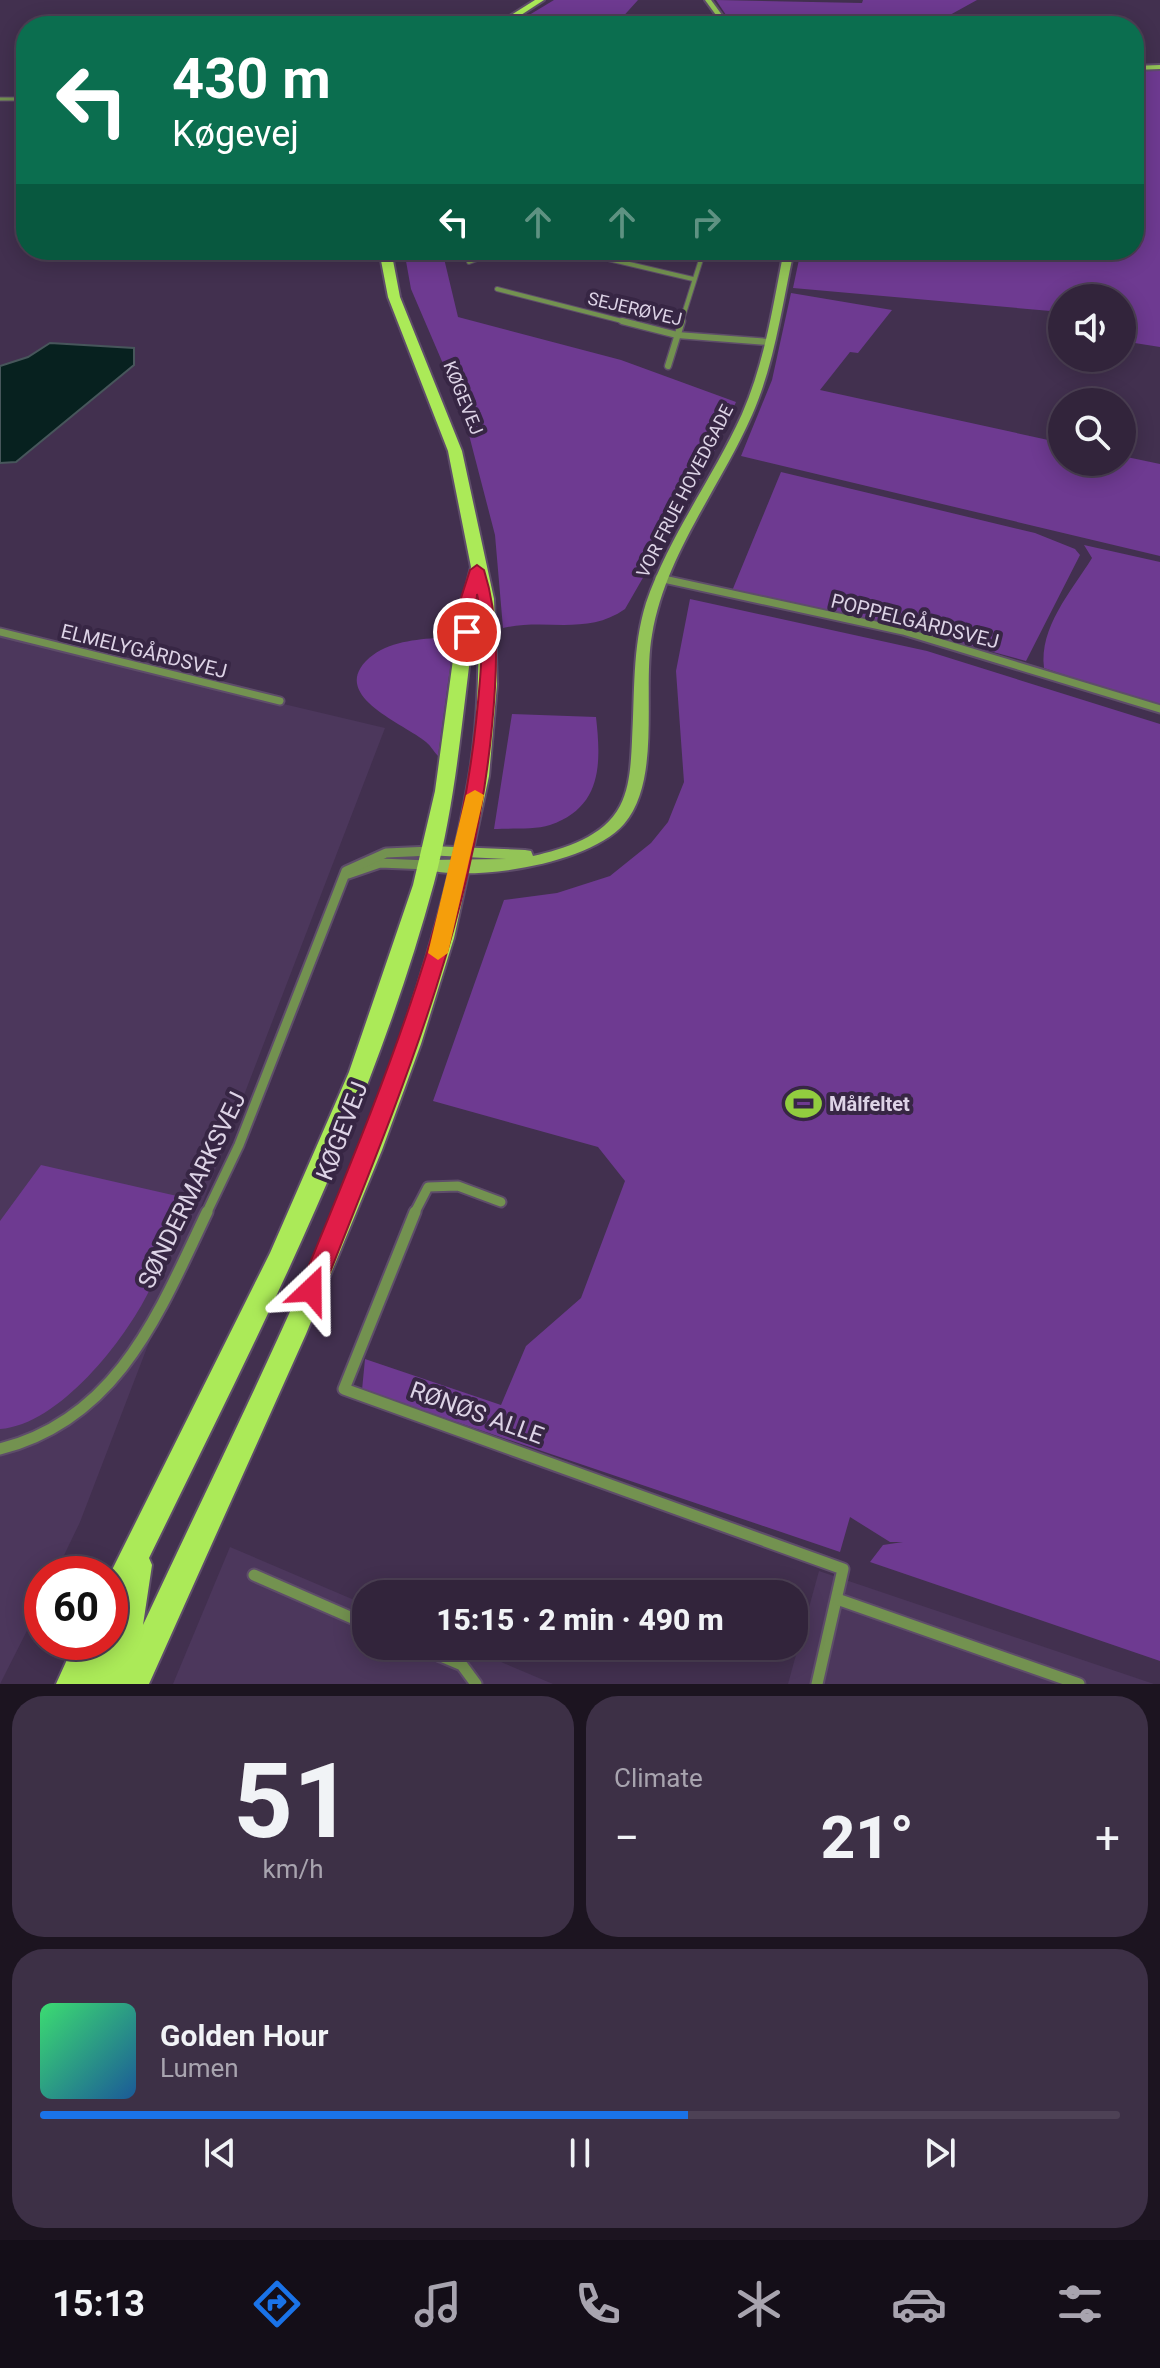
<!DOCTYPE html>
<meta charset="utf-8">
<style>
:root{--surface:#32243b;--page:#3d3046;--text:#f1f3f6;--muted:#a8a4af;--line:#4d4155;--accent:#1a73e8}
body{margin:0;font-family:Roboto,sans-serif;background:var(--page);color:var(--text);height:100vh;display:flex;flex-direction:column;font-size:30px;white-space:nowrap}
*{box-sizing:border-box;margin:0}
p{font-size:26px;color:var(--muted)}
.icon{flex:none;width:44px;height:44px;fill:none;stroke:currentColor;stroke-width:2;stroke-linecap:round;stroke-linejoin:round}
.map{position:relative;height:1684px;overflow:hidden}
.side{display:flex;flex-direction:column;gap:12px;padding:12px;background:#1c1420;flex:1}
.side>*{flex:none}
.top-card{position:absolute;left:16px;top:16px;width:1128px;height:244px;border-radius:32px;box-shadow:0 4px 20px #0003,0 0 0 2px var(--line);background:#0b6e4f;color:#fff;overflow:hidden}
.fabs{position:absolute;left:1048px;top:284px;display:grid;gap:16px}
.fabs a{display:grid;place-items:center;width:88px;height:88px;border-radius:50%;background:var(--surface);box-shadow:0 4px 20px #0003,0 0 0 2px var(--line);font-size:40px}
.speed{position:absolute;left:24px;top:1556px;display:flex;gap:16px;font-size:40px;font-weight:700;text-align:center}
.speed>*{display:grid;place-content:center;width:104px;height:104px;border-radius:50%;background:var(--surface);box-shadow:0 4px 20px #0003,0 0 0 2px var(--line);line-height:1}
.speed .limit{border:12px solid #d22;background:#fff;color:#111}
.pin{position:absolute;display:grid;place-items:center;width:68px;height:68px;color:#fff;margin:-34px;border:4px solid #fff;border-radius:50%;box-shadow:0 2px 8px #0007}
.me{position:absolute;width:88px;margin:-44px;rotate:23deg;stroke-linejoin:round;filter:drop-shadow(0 0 6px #0008)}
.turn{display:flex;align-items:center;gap:28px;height:168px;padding:0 24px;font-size:36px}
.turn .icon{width:104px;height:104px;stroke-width:2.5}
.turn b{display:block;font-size:56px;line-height:68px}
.lanes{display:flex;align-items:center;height:76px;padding:0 24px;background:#0003;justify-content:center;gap:40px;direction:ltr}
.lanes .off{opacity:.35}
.big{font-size:60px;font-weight:800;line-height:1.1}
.side .widget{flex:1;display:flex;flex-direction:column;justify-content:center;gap:12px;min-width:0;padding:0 28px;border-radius:32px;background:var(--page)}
.side .dial{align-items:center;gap:0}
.dial b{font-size:104px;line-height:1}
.song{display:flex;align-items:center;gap:24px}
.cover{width:96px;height:96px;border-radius:12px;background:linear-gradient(135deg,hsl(140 70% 55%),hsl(210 70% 35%))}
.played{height:8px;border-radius:4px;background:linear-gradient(90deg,var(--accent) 60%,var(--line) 60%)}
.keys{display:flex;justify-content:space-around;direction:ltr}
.heat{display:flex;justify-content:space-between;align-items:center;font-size:44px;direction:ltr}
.side .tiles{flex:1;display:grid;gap:12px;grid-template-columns:1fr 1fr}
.widget:last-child{grid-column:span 2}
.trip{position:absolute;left:352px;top:1580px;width:456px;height:80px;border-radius:32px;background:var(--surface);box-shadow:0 4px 20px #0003,0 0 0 2px var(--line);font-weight:800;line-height:80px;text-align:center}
.menu{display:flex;height:128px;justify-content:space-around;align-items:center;background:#140e18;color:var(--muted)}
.menu .icon{width:56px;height:56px}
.menu .active{color:var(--accent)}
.menu b{font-size:36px;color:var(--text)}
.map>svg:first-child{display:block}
.built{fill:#4c375c}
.green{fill:#6e3a91}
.water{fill:#07211f;stroke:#47565b;stroke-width:2}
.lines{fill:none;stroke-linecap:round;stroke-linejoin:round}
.street-far5-casing{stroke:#5e4d6a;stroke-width:5}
.street-far4-casing{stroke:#5e4d6a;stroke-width:6}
.street-far3-casing{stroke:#5e4d6a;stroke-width:9}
.street-far2-casing{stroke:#5e4d6a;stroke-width:11}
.street-far1-casing{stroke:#5e4d6a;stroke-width:13}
.street-casing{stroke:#5e4d6a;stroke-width:15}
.secondary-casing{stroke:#5e4d6a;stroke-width:4}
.primary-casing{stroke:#5e4d6a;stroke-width:4}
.street-far5{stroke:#739250;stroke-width:3}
.street-far4{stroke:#739250;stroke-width:4}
.street-far3{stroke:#739250;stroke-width:6}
.street-far2{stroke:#739250;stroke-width:7}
.street-far1{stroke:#739250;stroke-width:9}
.street{stroke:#739250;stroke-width:11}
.secondary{fill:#93c457;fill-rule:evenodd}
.primary{fill:#abea58;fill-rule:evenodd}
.route{fill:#e11d48;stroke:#92132f;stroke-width:2}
.slow{fill:#f59e0b}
.labels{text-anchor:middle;stroke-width:8;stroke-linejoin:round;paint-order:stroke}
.far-street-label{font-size:18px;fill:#ddd3e6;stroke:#372644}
.street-label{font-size:20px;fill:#ddd3e6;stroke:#372644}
.poi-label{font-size:20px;font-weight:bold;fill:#ddd3e6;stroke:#372644;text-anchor:start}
.near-street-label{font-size:24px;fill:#ddd3e6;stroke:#372644}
</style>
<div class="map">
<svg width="1160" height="1684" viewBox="0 0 1160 1684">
<rect width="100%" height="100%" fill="#42304f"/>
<g class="built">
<path d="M0 637 385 728 80 1522 55 1574H42V1601L0 1684Z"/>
<path d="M230 1547 366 1605V1646H463L553 1684H173Z"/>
<path d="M819 1571 1154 1684H788Z"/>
</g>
<g class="green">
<path d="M554 0H638L619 21 563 18 559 21C542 21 529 26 511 26Z"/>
<path d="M716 0 862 3 863 0H977L930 26H817L818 18 726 15Z"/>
<path d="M1134 69H1160V347L1122 341V298H1062V312L793 288 801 250H1134Z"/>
<path d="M404 250H442L458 317 621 360 736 402 709 463 625 609C587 636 546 618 503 628L495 535 462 408 411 289Z"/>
<path d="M791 293 892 310 858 353 850 352 820 390 1062 443V462H1122V456L1160 464V556L741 456 772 380Z"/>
<path d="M781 472 1035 533 1075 549 1080 555 1026 661 905 628 732 591Z"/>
<path d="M1084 545 1160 562V707L1044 668C1039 627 1071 592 1092 558Z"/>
<path d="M690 599 927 651 1160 724V1661L870 1562 883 1545 903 1542H890L850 1517 840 1552 362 1390 365 1359 501 1405 526 1346 581 1298 625 1181 598 1147 433 1101 504 900 557 893 610 876 651 843 668 822 684 782 676 671Z"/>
<path d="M435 638 454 639 438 756C434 752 431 746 426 742 405 724 331 697 366 661 384 643 411 640 435 638Z"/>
<path d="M512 714 596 717C601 762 603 807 550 825 534 830 511 828 494 829Z"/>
<path d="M41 1165 177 1196C168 1226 162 1262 149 1291 125 1340 59 1425 0 1429V1221Z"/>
</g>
<path class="water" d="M50 343 134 348V365L16 462 0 463V366L28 357Z"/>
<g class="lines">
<defs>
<g id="street-far5">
<path d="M617 26 624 23 679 26"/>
<path d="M0 99H26"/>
</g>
<g id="street-far4">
<path d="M570 250 693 279"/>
<path d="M469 262 500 250"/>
<path d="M497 289 630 323"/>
<path d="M681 323 704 250"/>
</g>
<g id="street-far3">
<path d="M622 321 677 335 769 342"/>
<path d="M668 366 682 321"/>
</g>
<g id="street-far2">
<path d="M659 578 903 631 1160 709"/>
<path d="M0 632 280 701"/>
</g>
<g id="street-far1">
<path d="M348 874 380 863 428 865"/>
<path d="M206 1214 239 1145 346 871 386 853 431 851"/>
<path d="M414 1214 428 1187 458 1186 501 1202"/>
</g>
<g id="street">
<path d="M415 1212 344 1389 843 1569 817 1684"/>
<path d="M0 1449C118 1419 159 1313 207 1212"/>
<path d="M254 1575 366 1624"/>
<path d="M837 1599 1079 1684"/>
<path d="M417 1646 462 1665 476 1684"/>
</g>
<g id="secondary">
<path d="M705 0H711L730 26H724Z"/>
<path d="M1160 65V69L1134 70V66Z"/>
<path d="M784 250H794C782 305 775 363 752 415 720 488 665 555 652 635 642 690 662 780 624 824 588 865 473 882 422 869L420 865 422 861 428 860 506 859 425 855 423 851 425 847 431 846 525 850 531 851 533 856C564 849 604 837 620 806 630 787 631 762 632 741 635 694 632 648 646 603 669 536 713 478 742 414 765 362 773 305 784 250Z"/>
</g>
<g id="primary">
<path d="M535 0H544L504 26H494Z"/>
<path d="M379 250H391L400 297 462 451 494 599 497 684 489 776 454 938 421 1044 382 1150 306 1334 149 1684H56L75 1642H110V1574L270 1253 349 1072 413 885 435 791 459 616 471 567 448 451 388 297ZM478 602C479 660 479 719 469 777 418 1073 269 1355 143 1625L152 1565 149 1558C256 1339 370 1120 434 883 459 790 463 696 478 602Z"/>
</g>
</defs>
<use href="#street-far5" class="street-far5-casing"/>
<use href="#street-far4" class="street-far4-casing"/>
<use href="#street-far3" class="street-far3-casing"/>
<use href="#street-far2" class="street-far2-casing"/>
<use href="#street-far1" class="street-far1-casing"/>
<use href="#street" class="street-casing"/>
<use href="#secondary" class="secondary-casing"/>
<use href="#primary" class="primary-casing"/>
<use href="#street-far5" class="street-far5"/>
<use href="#street-far4" class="street-far4"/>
<use href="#street-far3" class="street-far3"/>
<use href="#street-far2" class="street-far2"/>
<use href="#street-far1" class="street-far1"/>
<use href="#street" class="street"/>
<use href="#secondary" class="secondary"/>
<use href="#primary" class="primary"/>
</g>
<path class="route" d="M477 565 484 570C500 620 497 674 492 726 474 924 395 1107 323 1290L320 1297 311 1300 303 1297 299 1290C374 1105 455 922 476 722 480 682 486 634 477 594L475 632 467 636 460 632 461 598 470 570Z"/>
<path class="slow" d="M475 790 484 795 448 953 438 960 428 953 466 795Z"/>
<defs>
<symbol id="stadium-bare" viewBox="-9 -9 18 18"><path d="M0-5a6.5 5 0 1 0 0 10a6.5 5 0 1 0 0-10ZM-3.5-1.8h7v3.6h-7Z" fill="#92cd3f" stroke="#372644" stroke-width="2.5" paint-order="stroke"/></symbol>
</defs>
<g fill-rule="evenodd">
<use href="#stadium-bare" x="778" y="1078" width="51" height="51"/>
</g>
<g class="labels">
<g class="far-street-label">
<text transform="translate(635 309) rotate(13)" y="6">SEJERØVEJ</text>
<text transform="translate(463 398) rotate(68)" y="6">KØGEVEJ</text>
<text transform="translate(685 491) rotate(-63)" y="6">VOR FRUE HOVEDGADE</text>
</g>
<g class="street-label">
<text transform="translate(915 621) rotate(14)" y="7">POPPELGÅRDSVEJ</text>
<text transform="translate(144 651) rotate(14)" y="7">ELMELYGÅRDSVEJ</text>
</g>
<g class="poi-label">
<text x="829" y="1111">Målfeltet</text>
</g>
<g class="near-street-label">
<text transform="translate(342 1131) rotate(-69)" y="8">KØGEVEJ</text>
<text transform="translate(192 1190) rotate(-64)" y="8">SØNDERMARKSVEJ</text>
<text transform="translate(477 1413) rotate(20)" y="8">RØNØS ALLE</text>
</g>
</g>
</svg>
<div class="fabs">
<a><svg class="icon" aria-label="sound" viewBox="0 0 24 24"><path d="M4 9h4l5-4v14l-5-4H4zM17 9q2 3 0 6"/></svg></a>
<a><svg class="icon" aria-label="search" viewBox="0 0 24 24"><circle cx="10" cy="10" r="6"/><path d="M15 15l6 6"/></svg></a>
</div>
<div class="speed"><div class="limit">60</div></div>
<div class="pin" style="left:467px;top:632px;background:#d93025"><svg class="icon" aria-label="arrive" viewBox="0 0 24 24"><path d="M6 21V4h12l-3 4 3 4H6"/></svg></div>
<svg class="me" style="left:311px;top:1290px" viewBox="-20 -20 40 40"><path d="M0-17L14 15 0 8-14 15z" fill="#e11d48" stroke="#fff" stroke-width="4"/></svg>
<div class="trip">15:15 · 2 min · 490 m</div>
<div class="top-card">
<div class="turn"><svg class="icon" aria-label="left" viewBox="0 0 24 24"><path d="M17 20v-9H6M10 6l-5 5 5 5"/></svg><div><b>430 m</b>Køgevej</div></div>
<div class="lanes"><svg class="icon" aria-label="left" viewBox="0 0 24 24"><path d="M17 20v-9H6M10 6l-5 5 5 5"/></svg><svg class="icon off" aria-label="ahead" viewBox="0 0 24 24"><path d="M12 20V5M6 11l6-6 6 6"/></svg><svg class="icon off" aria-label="ahead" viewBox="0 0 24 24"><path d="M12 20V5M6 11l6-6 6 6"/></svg><svg class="icon off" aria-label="right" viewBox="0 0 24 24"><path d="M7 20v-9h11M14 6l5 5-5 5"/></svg></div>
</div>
</div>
<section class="side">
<div class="tiles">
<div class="widget dial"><b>51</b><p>km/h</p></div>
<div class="widget"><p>Climate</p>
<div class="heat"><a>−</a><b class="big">21°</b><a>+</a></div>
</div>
<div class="widget">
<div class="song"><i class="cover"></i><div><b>Golden Hour</b><p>Lumen</p></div></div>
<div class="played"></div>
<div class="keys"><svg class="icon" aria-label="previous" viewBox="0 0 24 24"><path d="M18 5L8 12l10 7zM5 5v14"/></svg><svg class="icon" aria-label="pause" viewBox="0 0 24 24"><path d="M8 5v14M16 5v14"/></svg><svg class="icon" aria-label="next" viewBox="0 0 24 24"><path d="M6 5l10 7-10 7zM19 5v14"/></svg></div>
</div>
</div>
</section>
<nav class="menu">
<b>15:13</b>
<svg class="icon active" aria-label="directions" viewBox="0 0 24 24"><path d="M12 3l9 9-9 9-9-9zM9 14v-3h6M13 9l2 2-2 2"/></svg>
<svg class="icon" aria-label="music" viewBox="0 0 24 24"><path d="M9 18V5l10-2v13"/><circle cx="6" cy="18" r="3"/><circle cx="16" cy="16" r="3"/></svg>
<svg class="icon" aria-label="phone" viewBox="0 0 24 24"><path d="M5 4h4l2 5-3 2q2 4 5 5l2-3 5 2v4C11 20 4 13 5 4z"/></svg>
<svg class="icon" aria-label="climate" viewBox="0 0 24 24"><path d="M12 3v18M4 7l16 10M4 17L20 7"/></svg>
<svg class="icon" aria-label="car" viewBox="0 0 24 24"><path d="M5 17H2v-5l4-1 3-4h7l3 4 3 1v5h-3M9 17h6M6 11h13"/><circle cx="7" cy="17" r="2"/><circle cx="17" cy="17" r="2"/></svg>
<svg class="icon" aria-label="filters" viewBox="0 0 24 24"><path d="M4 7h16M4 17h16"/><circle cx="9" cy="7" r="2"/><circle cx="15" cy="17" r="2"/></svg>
</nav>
